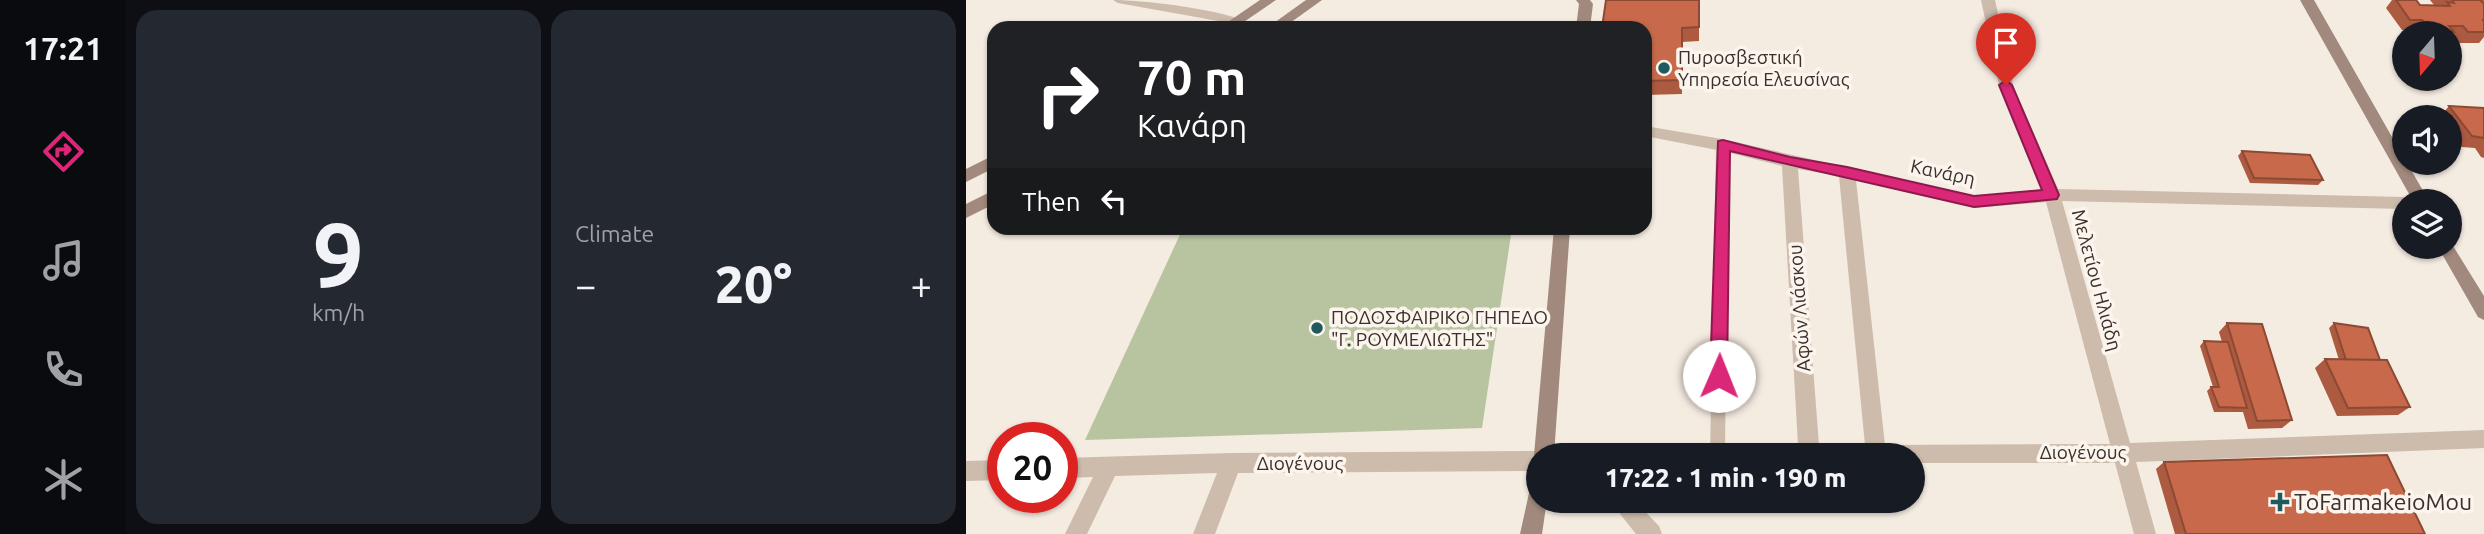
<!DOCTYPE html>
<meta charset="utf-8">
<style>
:root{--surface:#171b24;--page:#242831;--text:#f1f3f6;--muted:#9ea1a6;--accent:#db2777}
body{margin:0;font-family:Ubuntu,sans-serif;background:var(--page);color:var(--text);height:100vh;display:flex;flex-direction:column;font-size:26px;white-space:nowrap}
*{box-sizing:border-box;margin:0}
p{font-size:23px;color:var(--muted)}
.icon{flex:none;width:38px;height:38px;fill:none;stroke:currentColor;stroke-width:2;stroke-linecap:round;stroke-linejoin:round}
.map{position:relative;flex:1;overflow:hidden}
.sheet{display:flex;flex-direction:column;gap:10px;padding:10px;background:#0d0f14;width:840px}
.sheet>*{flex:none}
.hud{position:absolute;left:21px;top:21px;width:665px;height:214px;border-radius:21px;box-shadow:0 2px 5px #0004;background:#202124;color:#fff;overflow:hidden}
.needle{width:46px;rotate:199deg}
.controls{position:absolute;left:1426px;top:21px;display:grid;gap:14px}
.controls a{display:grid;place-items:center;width:70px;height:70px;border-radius:50%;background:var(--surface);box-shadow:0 2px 5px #0004;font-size:35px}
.speed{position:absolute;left:21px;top:422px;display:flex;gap:14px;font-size:35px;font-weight:700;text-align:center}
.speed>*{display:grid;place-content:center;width:91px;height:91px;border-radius:50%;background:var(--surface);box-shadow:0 2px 5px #0004;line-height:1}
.speed .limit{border:10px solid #d22;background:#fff;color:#111}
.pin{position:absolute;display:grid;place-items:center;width:60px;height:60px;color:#fff;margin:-72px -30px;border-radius:50% 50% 50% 0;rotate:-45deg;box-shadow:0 0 7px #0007}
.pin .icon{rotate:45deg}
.me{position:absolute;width:77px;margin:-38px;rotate:1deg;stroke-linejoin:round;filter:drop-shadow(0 0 5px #0008)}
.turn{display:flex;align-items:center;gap:24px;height:147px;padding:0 35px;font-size:32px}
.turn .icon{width:91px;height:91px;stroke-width:2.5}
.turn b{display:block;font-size:49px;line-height:60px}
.then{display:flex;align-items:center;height:66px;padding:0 35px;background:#0003;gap:14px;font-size:26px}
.big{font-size:52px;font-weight:800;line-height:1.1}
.sheet .card{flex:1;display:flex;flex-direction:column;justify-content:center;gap:10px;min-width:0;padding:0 24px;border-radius:21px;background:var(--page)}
.sheet .dial{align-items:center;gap:0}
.dial b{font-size:91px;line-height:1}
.heat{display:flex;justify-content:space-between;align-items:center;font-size:38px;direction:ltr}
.sheet .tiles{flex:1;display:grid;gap:10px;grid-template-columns:repeat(2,1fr)}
.trip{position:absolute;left:560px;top:443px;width:399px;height:70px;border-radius:35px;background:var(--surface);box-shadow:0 2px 5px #0004;font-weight:800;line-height:70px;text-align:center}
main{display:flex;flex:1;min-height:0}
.tabs{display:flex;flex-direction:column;width:126px;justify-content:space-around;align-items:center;background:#090b0e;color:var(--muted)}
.tabs .icon{width:49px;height:49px}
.tabs .selected{color:var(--accent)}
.tabs b{font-size:32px;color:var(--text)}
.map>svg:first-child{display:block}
.green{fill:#b8c4a0}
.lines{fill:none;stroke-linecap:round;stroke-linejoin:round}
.lane{fill:#cdbbac;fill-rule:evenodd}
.street{fill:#cdbbac;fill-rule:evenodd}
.secondary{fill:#a18a7d;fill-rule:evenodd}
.wall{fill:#ac5a40}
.building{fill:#c8694b;stroke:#8c4a34;stroke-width:2}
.route{fill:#db2777;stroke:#8e194d;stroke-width:2}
.poi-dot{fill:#1f5a5e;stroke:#fbf5ee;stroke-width:2.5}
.labels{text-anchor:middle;stroke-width:7;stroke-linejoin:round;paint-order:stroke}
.poi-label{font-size:19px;fill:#3b302b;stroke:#fbf5ee;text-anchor:start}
.street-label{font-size:19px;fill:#3b302b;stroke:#fbf5ee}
.near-poi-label{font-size:23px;fill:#3b302b;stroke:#fbf5ee;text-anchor:start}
</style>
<main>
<nav class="tabs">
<b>17:21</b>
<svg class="icon selected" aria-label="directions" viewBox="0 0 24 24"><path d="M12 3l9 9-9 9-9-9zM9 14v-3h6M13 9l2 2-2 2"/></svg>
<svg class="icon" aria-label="music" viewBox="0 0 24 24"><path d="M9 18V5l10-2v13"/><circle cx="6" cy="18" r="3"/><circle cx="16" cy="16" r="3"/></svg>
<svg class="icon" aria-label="phone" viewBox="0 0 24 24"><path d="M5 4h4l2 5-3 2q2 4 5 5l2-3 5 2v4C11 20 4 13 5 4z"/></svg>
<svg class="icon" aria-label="climate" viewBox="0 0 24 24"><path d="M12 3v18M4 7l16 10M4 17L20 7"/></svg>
</nav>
<section class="sheet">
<div class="tiles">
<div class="card dial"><b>9</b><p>km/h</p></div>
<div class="card"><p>Climate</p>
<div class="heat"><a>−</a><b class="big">20°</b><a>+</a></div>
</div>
</div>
</section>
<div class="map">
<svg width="1518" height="534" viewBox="0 0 1518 534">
<rect width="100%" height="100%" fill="#f4ebe1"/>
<path class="green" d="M217 228H546L516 428 119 440Z"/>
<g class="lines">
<g class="lane">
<path d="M147 0C175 0 272 10 290 28H277L269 24 152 3Z"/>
<path d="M756 141 762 145 759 453 758 455H744L750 145Z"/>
</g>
<g class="street">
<path d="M1015 0H1029L1047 85 1092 189 1438 197 1445 201H1438V209L1096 201 1164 443 1518 430V448L1170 462 1190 534H1168L1149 463H947V455H706L709 448 716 445H832L816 166 756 151 679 136V126L756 139 1008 196 1076 190 1033 85ZM832 169 873 176 899 445H853ZM890 180 1008 208 1080 202 1144 444 919 445Z"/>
<path d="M572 451 580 455H572V471L272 473 249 534H227L251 473 149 476 121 534H99L127 477 96 478V458L265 453Z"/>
<path d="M37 460V480L0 481V461Z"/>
<path d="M643 500H668L693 526 696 534H670Z"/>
</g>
<g class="secondary">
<path d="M294 0H310L269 28H253Z"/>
<path d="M340 0H356L317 28H301Z"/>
<path d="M610 0H624L627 4 624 28H610L613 4Z"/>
<path d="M1334 0H1348L1438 158V163H1441L1463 201H1447Z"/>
<path d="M28 155V168L0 182V169Z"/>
<path d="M28 190V204L0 218V204Z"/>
<path d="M588 228H604L588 455H572V462L568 455Z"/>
<path d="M1484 241 1518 296V320L1512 317 1472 247H1484Z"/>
<path d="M572 481V500H581L576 534H554L565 484Z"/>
</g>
</g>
<g class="wall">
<path d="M733 0V41L716 42V94L679 95V28Z"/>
<path d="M1426 0H1450L1454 5H1468L1464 0H1518V37L1513 43H1493L1489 37 1484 36V33H1451L1448 30H1436L1420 8Z"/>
<path d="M1483 106 1518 109V158L1515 157 1509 148 1496 147 1484 130V117H1474Z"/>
<path d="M1276 151 1357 180 1352 185 1284 183 1272 156Z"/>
<path d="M1261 323 1326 420 1316 428 1282 429 1277 412H1248L1241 391 1245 387H1247L1234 346 1238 341 1256 342 1253 332Z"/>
<path d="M1368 323 1414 360 1444 407 1432 415 1371 416 1349 368 1359 359 1373 360 1363 328Z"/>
<path d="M1198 462 1459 534H1209L1190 469Z"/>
</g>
<g class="building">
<path d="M640 0H733V27L716 28V80L679 81V28H636Z"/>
<path d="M1430 0H1450L1454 5 1484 6 1481 2 1488 3 1486 0H1514L1518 4V20H1517L1518 22V32H1502L1497 26H1483L1488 32H1469L1456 20H1444Z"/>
<path d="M1483 106 1518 108V138L1506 136Z"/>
<path d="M1276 151 1344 155 1357 180 1288 178Z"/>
<path d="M1261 323 1296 324 1326 420 1291 421Z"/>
<path d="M1368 323 1402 328 1414 360H1380Z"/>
<path d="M1238 341 1262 342 1281 408 1253 407 1245 387H1253Z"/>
<path d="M1359 359 1421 360 1444 407 1382 408Z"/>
<path d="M1421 455 1459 534H1220L1198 462Z"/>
</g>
<path class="route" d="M1040 80 1046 85 1093 195 1091 199 1008 207 764 151 761 376 759 382 753 384 746 382 744 376 752 141 757 140 824 157 881 167 1008 196 1076 190 1033 85Z"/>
<g class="poi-dot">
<circle cx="698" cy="68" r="7"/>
<circle cx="351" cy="328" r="7"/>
<path d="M1310.5 491.5h7v7h7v7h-7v7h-7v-7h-7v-7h7z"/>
</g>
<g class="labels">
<g class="poi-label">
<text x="712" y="64">Πυροσβεστική<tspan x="712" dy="22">Υπηρεσία Ελευσίνας</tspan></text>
<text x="365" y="324">ΠΟΔΟΣΦΑΙΡΙΚΟ ΓΗΠΕΔΟ<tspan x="365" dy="22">"Γ. ΡΟΥΜΕΛΙΩΤΗΣ"</tspan></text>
</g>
<g class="street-label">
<text transform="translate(977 172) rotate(12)" y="7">Κανάρη</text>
<text transform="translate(1131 280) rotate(75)" y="7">Μελετίου Ηλιάδη</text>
<text transform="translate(833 308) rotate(-94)" y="7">Αφών Λιάσκου</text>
<text x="1117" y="459">Διογένους</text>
<text x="334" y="470">Διογένους</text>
</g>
<g class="near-poi-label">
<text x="1328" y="510">ToFarmakeioMou</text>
</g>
</g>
</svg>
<div class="controls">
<a><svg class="needle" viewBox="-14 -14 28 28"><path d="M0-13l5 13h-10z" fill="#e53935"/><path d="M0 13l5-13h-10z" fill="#9ea1a6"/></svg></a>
<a><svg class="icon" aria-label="sound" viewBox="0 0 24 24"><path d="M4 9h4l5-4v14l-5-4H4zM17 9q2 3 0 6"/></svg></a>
<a><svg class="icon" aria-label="layers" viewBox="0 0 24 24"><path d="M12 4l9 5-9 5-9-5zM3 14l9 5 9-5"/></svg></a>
</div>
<div class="speed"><div class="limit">20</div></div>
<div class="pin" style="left:1040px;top:85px;background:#d93025"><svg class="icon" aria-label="arrive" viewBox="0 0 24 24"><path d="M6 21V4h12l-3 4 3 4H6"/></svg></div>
<svg class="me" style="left:753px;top:376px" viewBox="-20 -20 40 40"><circle r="19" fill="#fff"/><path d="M0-13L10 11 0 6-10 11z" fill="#db2777"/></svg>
<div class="trip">17:22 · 1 min · 190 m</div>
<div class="hud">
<div class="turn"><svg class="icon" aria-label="right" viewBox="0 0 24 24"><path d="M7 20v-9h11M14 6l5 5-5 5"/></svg><div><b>70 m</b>Κανάρη</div></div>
<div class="then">Then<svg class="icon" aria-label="left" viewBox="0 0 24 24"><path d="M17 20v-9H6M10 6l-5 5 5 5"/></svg></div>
</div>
</div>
</main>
